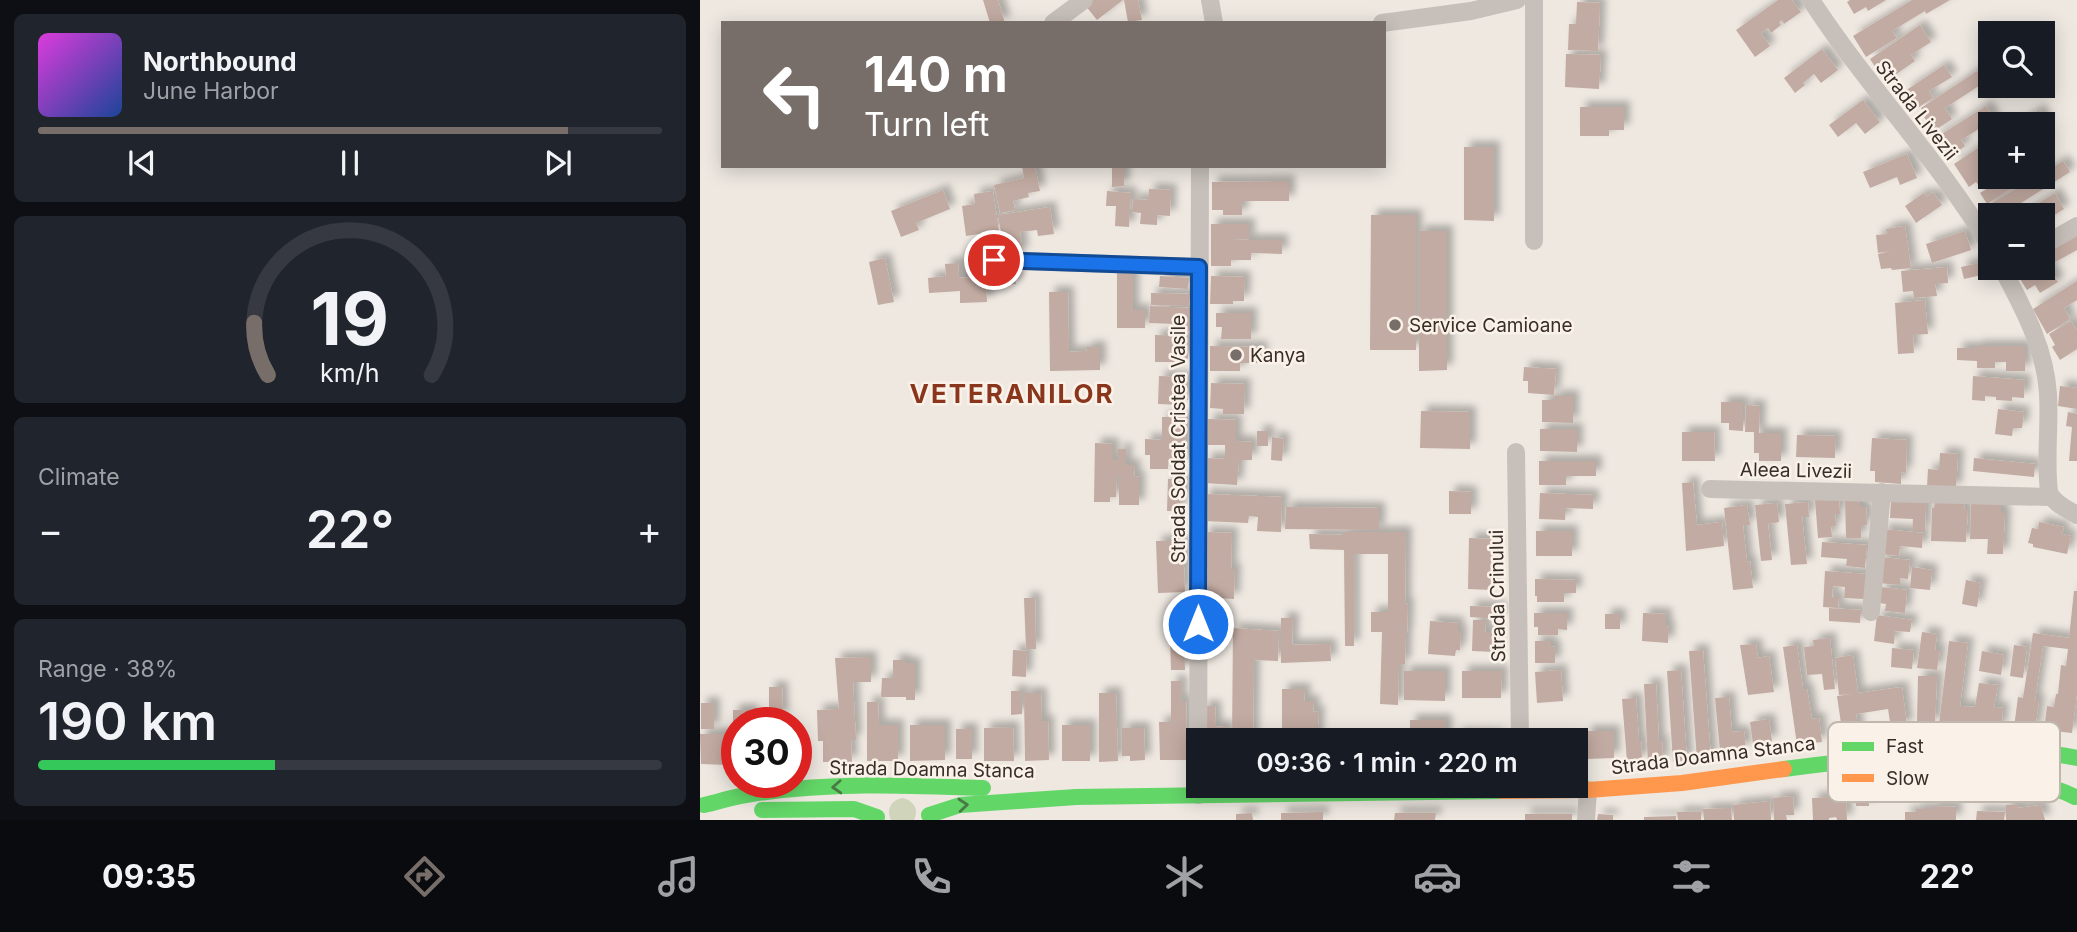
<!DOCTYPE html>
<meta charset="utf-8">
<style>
:root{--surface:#171b24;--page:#20242c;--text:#f1f3f6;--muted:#9ea1a6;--line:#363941;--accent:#786e69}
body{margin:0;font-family:Inter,sans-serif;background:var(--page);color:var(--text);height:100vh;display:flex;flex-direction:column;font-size:26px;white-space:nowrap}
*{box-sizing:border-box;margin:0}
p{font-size:23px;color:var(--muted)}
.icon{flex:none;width:38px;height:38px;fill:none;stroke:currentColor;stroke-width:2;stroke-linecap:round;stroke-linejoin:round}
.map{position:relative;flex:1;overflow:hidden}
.details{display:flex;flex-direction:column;gap:14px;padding:14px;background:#0d0f14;width:700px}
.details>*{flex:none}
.banner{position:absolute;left:21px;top:21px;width:665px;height:147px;border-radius:0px;box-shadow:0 4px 18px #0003;background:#786e69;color:#fff;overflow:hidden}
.controls{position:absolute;left:1278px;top:21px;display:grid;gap:14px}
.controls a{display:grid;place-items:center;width:77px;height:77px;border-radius:0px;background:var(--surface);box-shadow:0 4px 18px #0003;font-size:35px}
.speed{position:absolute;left:21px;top:707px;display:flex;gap:14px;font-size:35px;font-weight:700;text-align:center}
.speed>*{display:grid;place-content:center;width:91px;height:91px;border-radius:50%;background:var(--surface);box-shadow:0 4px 18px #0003;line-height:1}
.speed .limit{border:10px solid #d22;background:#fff;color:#111}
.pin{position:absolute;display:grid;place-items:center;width:60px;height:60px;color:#fff;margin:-30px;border:4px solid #fff;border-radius:50%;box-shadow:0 2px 7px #0007}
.me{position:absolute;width:77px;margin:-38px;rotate:0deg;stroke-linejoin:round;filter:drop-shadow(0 0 5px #0008)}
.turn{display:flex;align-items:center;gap:24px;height:147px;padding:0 28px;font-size:32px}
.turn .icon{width:91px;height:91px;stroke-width:2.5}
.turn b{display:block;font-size:49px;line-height:60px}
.big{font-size:52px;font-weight:600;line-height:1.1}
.details .tile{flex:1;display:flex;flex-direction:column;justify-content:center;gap:10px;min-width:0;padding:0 24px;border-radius:10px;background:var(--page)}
.details .dial{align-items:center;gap:0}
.dial svg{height:182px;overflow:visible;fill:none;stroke:var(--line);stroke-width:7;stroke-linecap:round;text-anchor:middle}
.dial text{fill:var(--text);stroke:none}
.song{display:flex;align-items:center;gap:21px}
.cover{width:84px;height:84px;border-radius:10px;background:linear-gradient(135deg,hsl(300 70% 55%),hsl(220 70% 35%))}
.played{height:7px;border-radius:4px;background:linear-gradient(90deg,var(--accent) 85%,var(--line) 85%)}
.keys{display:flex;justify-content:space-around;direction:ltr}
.heat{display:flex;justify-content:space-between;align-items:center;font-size:38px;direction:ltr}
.charge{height:10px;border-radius:5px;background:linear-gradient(90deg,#34c759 38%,var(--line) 0)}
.trip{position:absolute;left:486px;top:728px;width:402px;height:70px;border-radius:0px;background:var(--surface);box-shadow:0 4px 18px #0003;font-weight:600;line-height:70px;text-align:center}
.menu{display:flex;height:112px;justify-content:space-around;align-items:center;background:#090b0e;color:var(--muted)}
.menu .icon{width:49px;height:49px}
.menu .selected{color:var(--accent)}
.menu b{font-size:32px;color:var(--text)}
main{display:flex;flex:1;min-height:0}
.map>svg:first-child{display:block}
.green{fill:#cfd4ba}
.building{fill:#c2aba2;filter:url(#shadow)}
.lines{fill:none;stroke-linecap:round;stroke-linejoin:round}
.street{stroke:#c7c0ba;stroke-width:18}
.fast{stroke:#63d668;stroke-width:16}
.slow{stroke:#ff974d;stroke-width:16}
.oneway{stroke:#4b7945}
.route-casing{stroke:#114b97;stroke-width:18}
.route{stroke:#1a73e8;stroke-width:12}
.poi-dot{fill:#786e69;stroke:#faf2e8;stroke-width:2.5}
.labels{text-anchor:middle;stroke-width:5;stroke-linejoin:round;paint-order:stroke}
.street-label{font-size:19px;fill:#382d28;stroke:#faf2e8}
.poi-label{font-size:19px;fill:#382d28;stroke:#faf2e8;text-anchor:start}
.district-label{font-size:26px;font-weight:bold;letter-spacing:2px;fill:#8a361d;stroke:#faf2e8}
.key{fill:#faf2e8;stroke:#c0b7ae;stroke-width:2}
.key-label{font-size:19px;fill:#382d28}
</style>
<main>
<section class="details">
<div class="tile">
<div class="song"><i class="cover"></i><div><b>Northbound</b><p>June Harbor</p></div></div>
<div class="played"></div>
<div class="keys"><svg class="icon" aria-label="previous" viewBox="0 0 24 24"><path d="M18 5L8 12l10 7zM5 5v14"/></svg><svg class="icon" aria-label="pause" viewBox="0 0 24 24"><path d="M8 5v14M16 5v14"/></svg><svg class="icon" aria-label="next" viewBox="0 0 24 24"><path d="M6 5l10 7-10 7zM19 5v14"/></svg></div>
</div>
<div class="tile dial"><svg viewBox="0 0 100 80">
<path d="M14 69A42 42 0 1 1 86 69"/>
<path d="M14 69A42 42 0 0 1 8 46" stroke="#786e69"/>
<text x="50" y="56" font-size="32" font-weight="700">19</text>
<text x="50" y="72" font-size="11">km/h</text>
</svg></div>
<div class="tile"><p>Climate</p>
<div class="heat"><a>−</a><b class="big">22°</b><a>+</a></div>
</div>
<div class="tile"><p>Range · 38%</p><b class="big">190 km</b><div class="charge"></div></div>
</section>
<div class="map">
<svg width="1377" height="820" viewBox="0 0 1377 820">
<defs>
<filter id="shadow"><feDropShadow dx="6" dy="-6" stdDeviation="3.5" flood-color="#0004"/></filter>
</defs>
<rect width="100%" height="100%" fill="#eee8e1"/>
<path class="green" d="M203 798C214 801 219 810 214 820H191C186 809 191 800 203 798Z"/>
<g class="building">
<path d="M283 0H298L305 23H290Z"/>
<path d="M392 0H423L397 20 385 5Z"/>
<path d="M424 0H438L442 20 428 22Z"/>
<path d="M1078 0H1092L1101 12 1084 24 1082 20 1079 22 1081 25 1071 33 1068 28 1061 33 1070 46 1055 57 1036 30Z"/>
<path d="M1150 0H1186L1168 11 1166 7 1154 14 1147 2Z"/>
<path d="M1212 0H1250L1226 14 1225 11 1192 31 1197 38 1166 57 1153 36Z"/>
<path d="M877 2 900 3 898 51 868 50 869 24H876Z"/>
<path d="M1220 25 1231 42 1211 55 1215 61 1185 82 1170 59Z"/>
<path d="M1122 49 1138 70 1121 83 1114 74 1103 83 1105 85 1095 93 1084 78Z"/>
<path d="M866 54 901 55 899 89 865 87Z"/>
<path d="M1244 65 1252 77 1229 91 1233 98 1216 109 1205 91Z"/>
<path d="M1277 71 1285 82 1245 108 1252 119 1234 131 1224 117 1226 116 1221 108Z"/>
<path d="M1163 100 1180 122 1165 134 1156 123 1138 137 1129 125Z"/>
<path d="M1286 106 1295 119 1261 140 1265 146 1247 159 1234 139Z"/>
<path d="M880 107H924V130H909V136H880Z"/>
<path d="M1339 110 1346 121 1341 124H1316Z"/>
<path d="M1290 140V177H1296L1280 187 1276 182 1269 187 1254 164Z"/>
<path d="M764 147H794V221L764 220Z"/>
<path d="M1207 154 1217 178 1200 185 1197 177 1170 188 1163 172Z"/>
<path d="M1363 161 1370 172 1302 215H1290V222L1282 209 1335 177H1342V174Z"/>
<path d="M322 166H335L340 191 328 193 329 197 313 201 315 210 300 213 294 185 324 178Z"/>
<path d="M412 166H424V186L412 187Z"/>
<path d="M1305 177H1330L1287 204 1280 193Z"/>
<path d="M589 181V201H542V215H523V210H512V182Z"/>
<path d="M449 189 471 190 470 216 457 215V225L440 224 441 213 432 212 433 199 448 200Z"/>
<path d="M243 190 250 209 216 223 219 230 201 237 191 211Z"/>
<path d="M293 191 299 231 266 236 262 206 275 204 274 194Z"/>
<path d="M407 191 431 193 429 227 415 226 416 206H406Z"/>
<path d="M1233 192 1242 205 1216 223 1205 206 1224 193 1227 197Z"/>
<path d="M1355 193 1364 209 1342 223V215H1320Z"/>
<path d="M350 207 354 234 338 236 337 230 320 232 323 253 305 256 298 215Z"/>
<path d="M671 215H716V350H670Z"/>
<path d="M511 224H549V239L530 240H582V254L551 253V260H531V266H511Z"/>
<path d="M1205 226 1211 268 1192 270 1191 268 1181 269 1178 254 1190 251 1178 253 1176 235 1187 234 1186 229Z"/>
<path d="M719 231H747V370L719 371Z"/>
<path d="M1265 231 1271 250 1232 263 1226 244Z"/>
<path d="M1377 231V250L1348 266 1358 282 1340 293 1335 285 1327 290 1313 268H1342V251Z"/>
<path d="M185 258 194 302 178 305 169 262Z"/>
<path d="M1284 262 1286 274 1264 279 1261 267Z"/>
<path d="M258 263 259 278 276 277 277 287 286 286 287 302 260 303V291L229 293 228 278 246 276 245 264Z"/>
<path d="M1247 267 1248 283 1235 284 1237 296 1214 298 1213 291 1203 292 1201 271Z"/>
<path d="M315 273 316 284 287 286 286 275Z"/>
<path d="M417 273H433V310H445V328H417Z"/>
<path d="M460 276 489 278 488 289 459 287Z"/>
<path d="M511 276 545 277 544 301H533V304H510Z"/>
<path d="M1377 281V300L1364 308 1370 319 1347 334 1333 309Z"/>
<path d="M349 292H368L369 352 387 351 386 347H400V370L350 371Z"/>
<path d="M451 293 490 294 489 306 451 305Z"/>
<path d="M1225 300 1228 334 1213 335 1214 353 1198 354 1195 303Z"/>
<path d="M450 306 490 308V331L475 330V324L449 323Z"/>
<path d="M516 313H551V339H521L522 327H516Z"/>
<path d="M1371 321 1377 330V349L1360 360 1352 347 1355 345 1349 334Z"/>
<path d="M455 335 488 336V359H482V362H455Z"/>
<path d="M510 346 562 347 561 363H540V371H510Z"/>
<path d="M1277 346H1325V371H1306V362H1295V368H1277V361L1257 360V348H1277Z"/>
<path d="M824 367 856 369 854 395 828 393V381H823Z"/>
<path d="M459 376 486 377 488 400H481V405L458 404Z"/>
<path d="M1273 376 1325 380 1324 398 1312 397V401L1296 400V397L1285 396V401L1272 400Z"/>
<path d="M511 383 545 384 544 414H523V409L510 408Z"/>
<path d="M1360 386 1377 388V409L1358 406Z"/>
<path d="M855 396H873V423L842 422V400H855Z"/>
<path d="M1021 402H1043V431L1029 430V423H1021Z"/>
<path d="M1046 405 1060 406 1059 433H1081V461H1059V453H1054V432H1045Z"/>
<path d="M1298 409 1324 412 1322 428H1313L1312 436 1295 434Z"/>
<path d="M721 411 770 412V449L720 448Z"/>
<path d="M1368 412 1377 414V461H1369L1372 427 1366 426Z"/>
<path d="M462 417H486L485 464H468V469H450V455H445V439L462 440Z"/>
<path d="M508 419 536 420V441L552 442V460H539L537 485 504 483 506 458 525 459V445H508Z"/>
<path d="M840 429H877V452L840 451Z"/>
<rect x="557" y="431" width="11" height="15"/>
<path d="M982 432H1014L1015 461H982Z"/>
<path d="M1097 435 1136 436 1135 458 1096 457Z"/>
<path d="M572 437 584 439 582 461 571 460Z"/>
<path d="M1172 438 1207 440 1206 473 1201 472V484L1175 482V471H1170Z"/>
<path d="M395 443 413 444V460H418V449H426V465H435L434 476 439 477V505H419V476H417L416 497H410V502H394Z"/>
<path d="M1240 453 1258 454 1256 489 1227 487 1228 469 1239 470Z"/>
<path d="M1274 458 1335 464 1334 477 1273 471Z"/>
<path d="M839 461H896V476H866V485H839Z"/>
<path d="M468 479H484V500H480V511H467Z"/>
<path d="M993 482 997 525 1022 522 1024 546 986 551 982 483Z"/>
<path d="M749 491 771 492V514H749Z"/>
<path d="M840 493 893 495V509L866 508 865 520 839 519Z"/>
<path d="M504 494 582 497 581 532 557 531 558 517 549 516 548 523 503 521Z"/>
<path d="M1139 498 1140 514H1135L1136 526 1131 527 1132 537 1118 538 1115 500Z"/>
<path d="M1160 499V507H1166L1167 525 1161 526V538H1146L1145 500Z"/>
<path d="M1191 499 1226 500 1225 531H1212L1213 519 1190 518Z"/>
<path d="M1108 502 1109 517H1102L1107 564 1091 565 1085 504Z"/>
<path d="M1235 502 1265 503 1264 509H1268L1266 542 1231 541 1232 508H1234Z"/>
<path d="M1077 503 1079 522 1068 524 1072 560 1061 561 1055 505Z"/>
<path d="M1271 503 1301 505V512H1305L1303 554H1287L1288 539H1270Z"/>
<path d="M1047 505 1050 525H1043L1047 562 1050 561 1053 588 1033 590 1024 508Z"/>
<path d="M586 507 679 508V530L585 529Z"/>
<path d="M1339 522 1364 527 1362 534 1371 536 1367 554 1333 547V544L1328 543 1332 528 1338 529Z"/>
<path d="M1183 529 1223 533 1222 548 1200 546 1199 556 1180 554Z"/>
<rect x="836" y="531" width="36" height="25"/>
<path d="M504 532 532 533 531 569H535L534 599 502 597Z"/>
<path d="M644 532H706L705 603 708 604 707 633H706L705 664H699L698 705 680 704 682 632H671V612H688V554H654V646H645L644 550 610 549 609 534 644 535Z"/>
<path d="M769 538 794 539 792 590 768 589Z"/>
<path d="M456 541H483L485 592 458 593Z"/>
<path d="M1122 542 1167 545 1165 568 1146 566 1147 559 1121 557Z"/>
<path d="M1180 557 1210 560 1208 579 1200 578V585L1178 583Z"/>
<path d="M1212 567 1232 570 1230 590 1210 588Z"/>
<path d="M1125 571 1166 574 1164 599 1144 598 1145 587 1133 586 1132 597H1139L1138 608 1123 607Z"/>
<path d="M835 579 876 580V593H864V602H837V596H835Z"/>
<path d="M1266 580 1281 583 1277 607 1262 604Z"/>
<path d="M1181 587 1207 590 1205 613 1185 611 1186 604 1179 603Z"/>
<path d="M1374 591H1377V693L1372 733 1344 730 1347 706 1354 707 1356 694H1358L1361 665 1366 666 1368 649 1343 646 1335 700H1339L1335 730 1314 727 1318 697 1323 698 1333 633 1369 638Z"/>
<path d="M324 598H335L336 649H326Z"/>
<path d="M770 606 801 607V619L770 617Z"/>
<path d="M1129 608 1161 610 1160 623 1129 621Z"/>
<path d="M834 613H867V630L858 629V635H838V627H834Z"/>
<path d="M943 613 966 614V626L969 627 968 643 942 641Z"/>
<rect x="905" y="614" width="15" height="15"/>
<path d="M1177 615 1212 620 1210 632 1195 631 1194 644 1174 641Z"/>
<path d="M581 618H593L592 645 630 644 631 661 581 663Z"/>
<path d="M773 620H786L785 632H796L795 652 772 651Z"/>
<path d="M730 621 758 623V631H761L760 650H756L755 656 728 654Z"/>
<path d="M533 628 579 631 578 661 554 660 553 740H532Z"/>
<path d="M1222 632 1237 634 1235 650H1240L1237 670 1217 668Z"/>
<path d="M484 638 485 670H471L470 639Z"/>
<path d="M1130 638 1135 689 1124 690 1122 674 1107 675 1104 647 1114 646 1113 640Z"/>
<path d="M835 641H851V646L855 647V663H835Z"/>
<path d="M1249 641 1268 643 1260 706 1275 707 1279 683 1298 685 1294 707 1303 708 1301 729 1239 724Z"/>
<path d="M1056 644 1058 658 1069 656 1074 692 1048 695 1040 645Z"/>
<path d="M1097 645 1103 689H1107L1112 719 1119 718 1122 742 1097 745 1083 647Z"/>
<path d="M1314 645 1327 647 1323 678 1310 676Z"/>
<path d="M1192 648 1214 650 1212 669 1191 667Z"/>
<path d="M313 650 327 651 326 677 312 676Z"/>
<path d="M1003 650 1011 759 997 760 989 651Z"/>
<path d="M1282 651 1304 655 1301 675 1279 671Z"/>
<path d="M1153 655 1158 693 1202 687 1207 726 1191 728 1188 709 1156 714 1159 735 1143 737 1137 696 1153 694 1139 695 1135 658Z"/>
<path d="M171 657V682H153L156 740H151L152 762H123V741H118L117 710 139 709 135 658Z"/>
<path d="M193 660H205V663H215V700H206V697H181L182 678H193Z"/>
<path d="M861 670 863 701 837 703 835 672Z"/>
<path d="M981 670 987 761 973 762 967 671Z"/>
<path d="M704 671H745V701L704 700Z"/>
<path d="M762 671H802L801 698H762Z"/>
<path d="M1218 676H1237L1235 724 1217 723Z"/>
<path d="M471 681H481V701H486L487 760H460L459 722H471Z"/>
<path d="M944 684H956L959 741H962L963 762 948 763Z"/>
<path d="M69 687H82L83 717H69Z"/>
<path d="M582 689H605L604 701H614L613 712 619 711 617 740H582Z"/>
<path d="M311 691H322V714L311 715Z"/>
<path d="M324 693H341L342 721H348L349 760 325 761Z"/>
<path d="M399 693H416L418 761 399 762Z"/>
<path d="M1029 697 1032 732 1044 731 1046 749 1020 751 1015 698Z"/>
<path d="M936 698 939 741H941L942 758H939V761L927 762 922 699Z"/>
<path d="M167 702H178L179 725H198V761H167Z"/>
<rect x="1" y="703" width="13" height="26"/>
<path d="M502 706H515L516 727 527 726V740H503Z"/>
<path d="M33 710H52V723H37V763H33Z"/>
<path d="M1069 719 1072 741 1053 744 1050 722Z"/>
<rect x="710" y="720" width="36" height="20"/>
<path d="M210 725H245V760L210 761Z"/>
<rect x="362" y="725" width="28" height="36"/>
<path d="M313 727 314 761H284V728Z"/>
<path d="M422 728H444L445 760 430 761V756H422Z"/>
<rect x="256" y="729" width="16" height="30"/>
<path d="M886 731H914V758L886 759Z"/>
<path d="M0 734H26L28 765 1 764Z"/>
<path d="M757 734 797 735V740H757Z"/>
<path d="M1168 778 1169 806H1156L1155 797H1149L1148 779Z"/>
<path d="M1093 796 1094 815H1086L1087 820H1074L1073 798Z"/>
<path d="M1146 796 1147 820H1137L1136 817 1129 818V820H1113L1112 798Z"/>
<path d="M1070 801 1071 820H1034L1033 805Z"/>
<path d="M1306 805H1318V808L1341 805 1345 820H1306Z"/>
<path d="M1233 806 1256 807V820H1205V812H1216V809H1233Z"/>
<path d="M1031 808 1032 820H1004L1003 809Z"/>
<path d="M1277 811 1305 812 1304 820H1276Z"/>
<path d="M623 812V820H581V813Z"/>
<path d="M977 812H1001V820H978Z"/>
<path d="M552 813 553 820H536V814Z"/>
<path d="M695 813H736L735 820H694Z"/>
<rect x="825" y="814" width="47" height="6"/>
<path d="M898 814 913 815V820H897Z"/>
<path d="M976 816V820H944V817Z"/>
</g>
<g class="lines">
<g class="street">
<path d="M510 0 514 23"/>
<path d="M1111 0C1166 85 1238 159 1290 246"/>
<path d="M353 23 384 0"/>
<path d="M682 23 771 11 817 0"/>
<path d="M834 241V0"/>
<path d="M1342 246 1377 226"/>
<path d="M294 260 499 267"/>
<path d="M1302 268C1323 308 1345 347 1348 394 1350 426 1345 459 1349 492 1353 503 1367 509 1377 515"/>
<path d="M816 452 820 740"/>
<path d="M1010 489 1350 497"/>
<path d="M1171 612 1182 492"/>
<path d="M498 795 500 166"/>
<path d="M886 820 888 790"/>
</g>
<g class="fast">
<path d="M1219 764C1235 768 1251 772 1268 774 1305 778 1341 780 1375 797"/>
<path d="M1084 769C1152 760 1218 753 1287 753 1319 752 1345 751 1377 758"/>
<path d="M4 805C18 802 32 797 46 795 124 782 205 785 283 788"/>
<path d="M62 810 154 809 177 817"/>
<path d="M229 815 260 805 376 797 802 791"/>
</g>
<path class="slow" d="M802 791 888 790 982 783 1084 769"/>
</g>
<defs><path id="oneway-chevron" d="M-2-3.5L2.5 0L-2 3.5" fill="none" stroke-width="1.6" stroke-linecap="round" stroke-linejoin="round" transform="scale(1.75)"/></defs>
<g class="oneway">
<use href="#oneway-chevron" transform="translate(137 787) rotate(177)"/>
<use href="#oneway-chevron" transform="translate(263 805) rotate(-5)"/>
</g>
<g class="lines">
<defs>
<path id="route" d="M294 260 499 267 498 624"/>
</defs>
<use href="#route" class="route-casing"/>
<use href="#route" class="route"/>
</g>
<g class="poi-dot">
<circle cx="695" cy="325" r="7"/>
<circle cx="536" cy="355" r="7"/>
</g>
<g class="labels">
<g class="street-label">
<text transform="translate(1217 110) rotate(52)" y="7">Strada Livezii</text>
<text transform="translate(478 439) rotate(-90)" y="7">Strada Soldat Cristea Vasile</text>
<text transform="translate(1096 470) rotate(1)" y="7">Aleea Livezii</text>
<text transform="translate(797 596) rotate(-91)" y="7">Strada Crinului</text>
<text transform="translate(1013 755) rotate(-7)" y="7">Strada Doamna Stanca</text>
<text transform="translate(232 769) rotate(1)" y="7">Strada Doamna Stanca</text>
</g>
<g class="poi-label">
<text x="709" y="332">Service Camioane</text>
<text x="550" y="362">Kanya</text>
</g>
<g class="district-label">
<text x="312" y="403">VETERANILOR</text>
</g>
</g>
<rect x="1128" y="722" width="232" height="80" rx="10" class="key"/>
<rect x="1142" y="742" width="32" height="9" fill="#63d668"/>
<rect x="1142" y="774" width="32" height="8" fill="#ff974d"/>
<g class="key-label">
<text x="1186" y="753">Fast</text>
<text x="1186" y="785">Slow</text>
</g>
</svg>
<div class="controls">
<a><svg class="icon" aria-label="search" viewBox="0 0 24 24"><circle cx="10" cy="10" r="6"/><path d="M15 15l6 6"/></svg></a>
<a>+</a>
<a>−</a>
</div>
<div class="speed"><div class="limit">30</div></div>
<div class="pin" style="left:294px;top:260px;background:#d93025"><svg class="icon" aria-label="arrive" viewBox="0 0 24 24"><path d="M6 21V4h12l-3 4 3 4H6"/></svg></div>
<svg class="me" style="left:498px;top:624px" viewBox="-20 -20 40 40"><circle r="17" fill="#1a73e8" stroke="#fff" stroke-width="3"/><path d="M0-11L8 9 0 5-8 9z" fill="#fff"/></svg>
<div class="trip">09:36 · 1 min · 220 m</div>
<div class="banner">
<div class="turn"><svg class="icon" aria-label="left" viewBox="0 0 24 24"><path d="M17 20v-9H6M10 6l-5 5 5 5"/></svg><div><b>140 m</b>Turn left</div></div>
</div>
</div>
</main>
<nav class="menu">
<b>09:35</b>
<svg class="icon selected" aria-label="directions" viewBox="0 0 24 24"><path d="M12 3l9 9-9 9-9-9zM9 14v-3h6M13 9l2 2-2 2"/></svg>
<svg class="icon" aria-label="music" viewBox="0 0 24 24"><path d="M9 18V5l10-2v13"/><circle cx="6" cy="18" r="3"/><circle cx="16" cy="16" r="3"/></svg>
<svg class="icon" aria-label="phone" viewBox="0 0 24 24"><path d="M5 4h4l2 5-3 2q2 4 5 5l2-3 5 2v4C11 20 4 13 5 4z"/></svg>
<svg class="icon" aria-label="climate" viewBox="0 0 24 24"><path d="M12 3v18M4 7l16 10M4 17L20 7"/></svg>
<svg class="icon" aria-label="car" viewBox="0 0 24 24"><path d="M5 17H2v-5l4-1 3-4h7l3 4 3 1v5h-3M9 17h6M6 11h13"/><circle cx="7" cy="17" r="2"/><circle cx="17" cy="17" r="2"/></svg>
<svg class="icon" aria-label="filters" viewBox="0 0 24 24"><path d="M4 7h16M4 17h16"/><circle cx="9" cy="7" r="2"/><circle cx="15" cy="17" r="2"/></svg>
<b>22°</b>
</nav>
